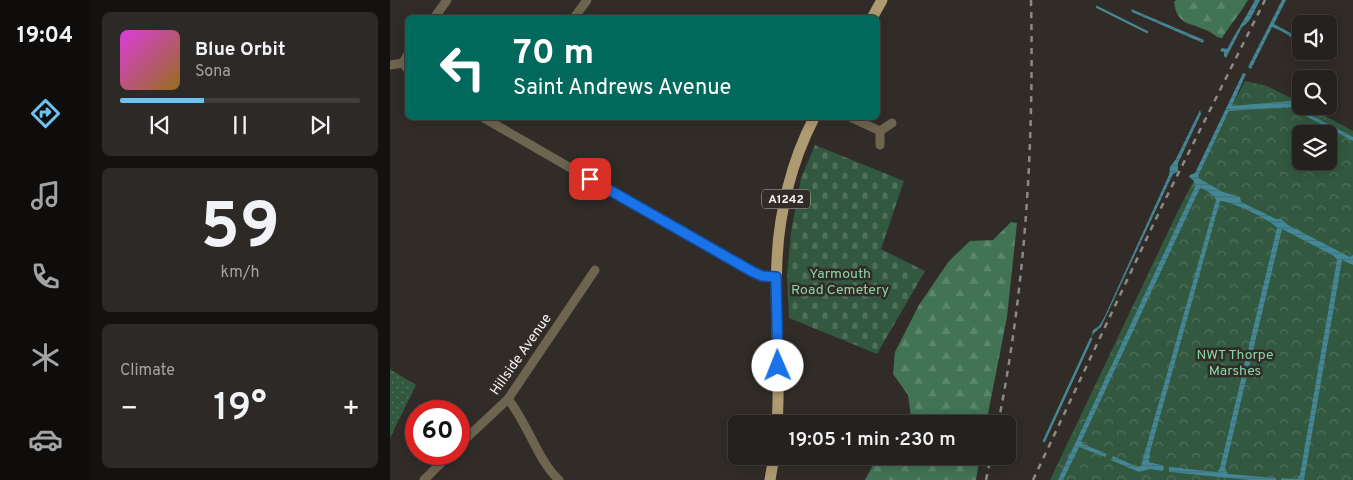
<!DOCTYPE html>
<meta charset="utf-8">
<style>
:root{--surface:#25211e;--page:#2d2927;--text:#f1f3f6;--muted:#a3a3a4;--line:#423e3c;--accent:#6cc3f2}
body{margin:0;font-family:Overpass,sans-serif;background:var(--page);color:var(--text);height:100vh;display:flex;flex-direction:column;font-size:19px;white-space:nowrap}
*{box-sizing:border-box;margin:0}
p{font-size:16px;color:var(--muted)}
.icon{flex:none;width:28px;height:28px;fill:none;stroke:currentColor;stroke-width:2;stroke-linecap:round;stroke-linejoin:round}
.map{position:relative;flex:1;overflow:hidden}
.side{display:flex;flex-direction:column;gap:12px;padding:12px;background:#141210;width:300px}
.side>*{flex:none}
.top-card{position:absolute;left:15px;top:15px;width:475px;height:105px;border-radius:8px;box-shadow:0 2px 12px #0003,0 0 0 1px var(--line);background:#00695c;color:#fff;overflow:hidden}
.tools{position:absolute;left:902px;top:15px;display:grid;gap:10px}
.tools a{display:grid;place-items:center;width:45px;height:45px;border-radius:8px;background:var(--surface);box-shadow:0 2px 12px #0003,0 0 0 1px var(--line);font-size:25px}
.speed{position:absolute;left:15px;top:400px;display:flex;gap:10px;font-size:25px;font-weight:700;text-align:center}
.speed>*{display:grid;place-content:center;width:65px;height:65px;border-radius:50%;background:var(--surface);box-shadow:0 2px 12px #0003,0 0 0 1px var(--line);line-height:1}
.speed .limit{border:8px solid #d22;background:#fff;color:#111}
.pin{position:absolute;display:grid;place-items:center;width:42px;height:42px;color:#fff;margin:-21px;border-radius:10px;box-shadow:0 2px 8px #0006}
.me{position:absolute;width:55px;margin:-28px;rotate:359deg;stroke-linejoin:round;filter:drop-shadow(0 0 4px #0008)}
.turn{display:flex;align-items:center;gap:18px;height:105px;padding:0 25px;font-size:22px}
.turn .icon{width:65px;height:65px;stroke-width:2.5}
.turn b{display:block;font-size:35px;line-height:42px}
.big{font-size:38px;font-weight:600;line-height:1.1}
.side .widget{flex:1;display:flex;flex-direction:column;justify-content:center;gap:8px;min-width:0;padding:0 18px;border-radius:8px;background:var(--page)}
.side .dial{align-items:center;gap:0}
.dial b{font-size:65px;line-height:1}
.song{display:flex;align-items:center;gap:15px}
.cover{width:60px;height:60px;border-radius:8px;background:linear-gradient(135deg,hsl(300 70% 55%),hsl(40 70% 35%))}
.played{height:5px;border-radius:2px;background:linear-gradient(90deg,var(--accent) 35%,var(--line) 35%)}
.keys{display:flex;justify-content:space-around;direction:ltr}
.heat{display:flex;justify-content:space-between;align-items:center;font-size:28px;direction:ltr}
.trip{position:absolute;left:338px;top:415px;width:288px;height:50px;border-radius:8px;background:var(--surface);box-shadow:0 2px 12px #0003,0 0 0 1px var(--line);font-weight:600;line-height:50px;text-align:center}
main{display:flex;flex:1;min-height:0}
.dock{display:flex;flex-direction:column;width:90px;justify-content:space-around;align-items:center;background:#0f0d0c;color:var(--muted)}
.dock .icon{width:35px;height:35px}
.dock .current{color:var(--accent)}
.dock b{font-size:22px;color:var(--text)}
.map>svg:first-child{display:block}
.forest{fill:url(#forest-firs)}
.cemetery{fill:url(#cemetery-stones)}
.park{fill:url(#park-crowns);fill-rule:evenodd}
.garden{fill:url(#garden-dots)}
.water{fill:url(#water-rules)}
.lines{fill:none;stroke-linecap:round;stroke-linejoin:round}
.stream{stroke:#438897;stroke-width:2.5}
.minor{stroke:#6e6550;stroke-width:9}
.major{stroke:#af9b71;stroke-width:11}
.rail{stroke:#8d8985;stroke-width:2.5;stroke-dasharray:6 6;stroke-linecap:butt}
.route-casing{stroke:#114b97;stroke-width:12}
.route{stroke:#1a73e8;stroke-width:9}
.labels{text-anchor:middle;stroke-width:5;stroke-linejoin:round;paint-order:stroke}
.shield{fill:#312c28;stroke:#bbb7b4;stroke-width:1}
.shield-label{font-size:12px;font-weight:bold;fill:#f6f2f0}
.park-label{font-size:14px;fill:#89d6a5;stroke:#312c28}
.street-label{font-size:14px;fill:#f6f2f0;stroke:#312c28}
</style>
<main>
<nav class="dock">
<b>19:04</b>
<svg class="icon current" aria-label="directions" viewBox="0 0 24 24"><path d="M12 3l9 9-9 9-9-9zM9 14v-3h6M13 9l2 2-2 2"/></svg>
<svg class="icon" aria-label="music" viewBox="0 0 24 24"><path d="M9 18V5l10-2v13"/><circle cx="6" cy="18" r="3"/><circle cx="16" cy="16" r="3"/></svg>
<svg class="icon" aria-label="phone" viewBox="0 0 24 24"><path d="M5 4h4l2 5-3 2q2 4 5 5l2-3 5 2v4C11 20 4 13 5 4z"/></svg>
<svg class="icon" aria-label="climate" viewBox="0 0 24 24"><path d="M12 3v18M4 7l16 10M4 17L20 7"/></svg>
<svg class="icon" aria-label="car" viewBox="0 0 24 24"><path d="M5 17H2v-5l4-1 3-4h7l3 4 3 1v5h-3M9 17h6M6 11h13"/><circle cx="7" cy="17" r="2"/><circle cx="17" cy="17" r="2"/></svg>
</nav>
<section class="side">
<div class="widget">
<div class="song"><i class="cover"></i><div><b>Blue Orbit</b><p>Sona</p></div></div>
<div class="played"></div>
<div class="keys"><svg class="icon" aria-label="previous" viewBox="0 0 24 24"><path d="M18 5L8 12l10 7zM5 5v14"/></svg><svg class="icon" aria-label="pause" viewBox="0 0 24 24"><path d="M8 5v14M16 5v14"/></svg><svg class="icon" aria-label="next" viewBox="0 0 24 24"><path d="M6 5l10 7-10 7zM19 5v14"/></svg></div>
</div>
<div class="widget dial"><b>59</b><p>km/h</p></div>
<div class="widget"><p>Climate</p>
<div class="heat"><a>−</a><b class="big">19°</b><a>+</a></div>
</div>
</section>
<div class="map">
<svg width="963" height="480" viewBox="0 0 963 480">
<defs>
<pattern id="forest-firs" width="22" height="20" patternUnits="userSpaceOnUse" patternTransform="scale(1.25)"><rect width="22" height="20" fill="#417354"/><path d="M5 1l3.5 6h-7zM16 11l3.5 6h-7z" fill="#5d876d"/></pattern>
<pattern id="cemetery-stones" width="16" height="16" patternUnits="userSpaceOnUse" patternTransform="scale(1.25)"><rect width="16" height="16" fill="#325840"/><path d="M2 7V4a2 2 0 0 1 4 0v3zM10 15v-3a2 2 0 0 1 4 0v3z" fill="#50705c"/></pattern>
<pattern id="park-crowns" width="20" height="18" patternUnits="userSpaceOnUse" patternTransform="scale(1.25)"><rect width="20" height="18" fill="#325840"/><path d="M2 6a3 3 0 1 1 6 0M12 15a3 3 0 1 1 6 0" fill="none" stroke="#50705c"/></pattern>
<pattern id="garden-dots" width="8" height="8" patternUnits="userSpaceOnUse" patternTransform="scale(1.25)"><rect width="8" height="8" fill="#325840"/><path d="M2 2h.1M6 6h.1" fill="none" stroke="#50705c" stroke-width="1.8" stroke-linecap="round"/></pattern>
<pattern id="water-rules" width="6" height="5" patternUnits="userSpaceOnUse" patternTransform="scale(1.25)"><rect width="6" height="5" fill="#438897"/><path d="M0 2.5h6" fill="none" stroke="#466f77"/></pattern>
</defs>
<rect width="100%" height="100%" fill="#312c28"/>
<g class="forest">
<path d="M786 0H858C850 14 840 25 832 38 826 38 823 33 818 31 800 22 787 26 784 2Z"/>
<path d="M621 222 627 223 617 317 596 424H522L518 395 503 374 505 352 529 305 559 261 580 241 603 240Z"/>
<path d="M488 456H590L586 480H475Z"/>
</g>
<path class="cemetery" d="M425 145 514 181 491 249 535 271 487 354 399 318 397 276 401 232 411 178Z"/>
<path class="park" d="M855 81 877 86 911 103V106H917L963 131V480H660L788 211ZM911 134H939V161H911Z"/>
<path class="garden" d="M0 369 26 385 0 438Z"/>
<g class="water">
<path d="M865 0H870C865 9 861 22 852 27L836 58 834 56V52L830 51 832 48 837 49C846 32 856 17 865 0Z"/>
<path d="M892 0H896L884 24 904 35 911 42V49C905 37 894 32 882 27L861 69 858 67Z"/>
<path d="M741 9 814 40 813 43 742 12Z"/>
<path d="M853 73 856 74 842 106 901 101 911 110 963 137V141L908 112 903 107 839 111 808 176 810 179 833 192 850 197 851 202 886 219H891L898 225 960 257 963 255V265L952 260 914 480H891V478L907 479 910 475 947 260 944 256 892 229 835 468 838 474 886 478V480H860L779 472V467L827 472 830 468 887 228C881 220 841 201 830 201L760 452 759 462 774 466 773 471 760 469 749 472 721 460 723 456 747 467 751 466 826 200C824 195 815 189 810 188L691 442 693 444 717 454 715 457 689 447 673 480H668L805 187 804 181 799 177 800 175 805 173Z"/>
<path d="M810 110 811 114 788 163V172L783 174 779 182 711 327 703 334 701 339 703 330 709 326 714 318 779 175 780 167 786 159Z"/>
</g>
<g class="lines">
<g class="stream">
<path d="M707 7 757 32"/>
<path d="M654 441 701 339"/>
</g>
<g class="minor">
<path d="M44 18 57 0"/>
<path d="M184 18 197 0"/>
<path d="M13 63 18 54"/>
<path d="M0 65 13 63 18 70"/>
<path d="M94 118 300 237 363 272 372 276 386 277"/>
<path d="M462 118 490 131V145"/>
<path d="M490 131 502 123"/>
<path d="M118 399C137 422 148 461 169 480"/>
<path d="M69 445 118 399 205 270"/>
<path d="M34 480 60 454"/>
</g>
<g class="major">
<path d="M482 18 492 0"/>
<path d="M387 424C391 369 384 315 387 260 389 212 402 160 424 118"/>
<path d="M380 480 384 456"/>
</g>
<g class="rail">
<path d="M608 424C636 284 644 142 641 0"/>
<path d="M596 480 601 456"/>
<path d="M643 480 771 208 875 0"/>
</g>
</g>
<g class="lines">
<defs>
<path id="route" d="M200 179 363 272 372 276 386 277 388 366"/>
</defs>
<use href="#route" class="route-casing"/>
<use href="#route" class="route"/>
</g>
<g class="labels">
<rect class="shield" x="372" y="189.5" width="48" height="19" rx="4"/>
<g class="shield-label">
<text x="396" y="203">A1242</text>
</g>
<g class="park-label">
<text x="450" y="278">Yarmouth<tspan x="450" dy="16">Road Cemetery</tspan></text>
<text x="845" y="359">NWT Thorpe<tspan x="845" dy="16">Marshes</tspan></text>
</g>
<g class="street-label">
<text transform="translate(130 354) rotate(-55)" y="5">Hillside Avenue</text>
</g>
</g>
</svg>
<div class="tools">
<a><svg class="icon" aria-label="sound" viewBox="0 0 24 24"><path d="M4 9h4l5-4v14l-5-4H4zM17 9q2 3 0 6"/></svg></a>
<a><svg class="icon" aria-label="search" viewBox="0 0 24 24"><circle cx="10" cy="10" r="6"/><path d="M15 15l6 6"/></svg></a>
<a><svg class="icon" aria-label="layers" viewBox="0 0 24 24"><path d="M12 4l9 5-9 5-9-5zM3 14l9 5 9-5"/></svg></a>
</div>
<div class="speed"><div class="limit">60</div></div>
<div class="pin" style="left:200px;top:179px;background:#d93025"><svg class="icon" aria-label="arrive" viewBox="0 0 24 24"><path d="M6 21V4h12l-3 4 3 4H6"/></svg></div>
<svg class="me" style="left:388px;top:366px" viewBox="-20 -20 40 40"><circle r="19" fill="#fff"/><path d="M0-13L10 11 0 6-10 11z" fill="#1a73e8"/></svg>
<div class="trip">19:05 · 1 min · 230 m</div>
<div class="top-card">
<div class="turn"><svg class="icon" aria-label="left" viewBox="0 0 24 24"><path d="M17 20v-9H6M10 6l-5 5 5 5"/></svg><div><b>70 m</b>Saint Andrews Avenue</div></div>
</div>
</div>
</main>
